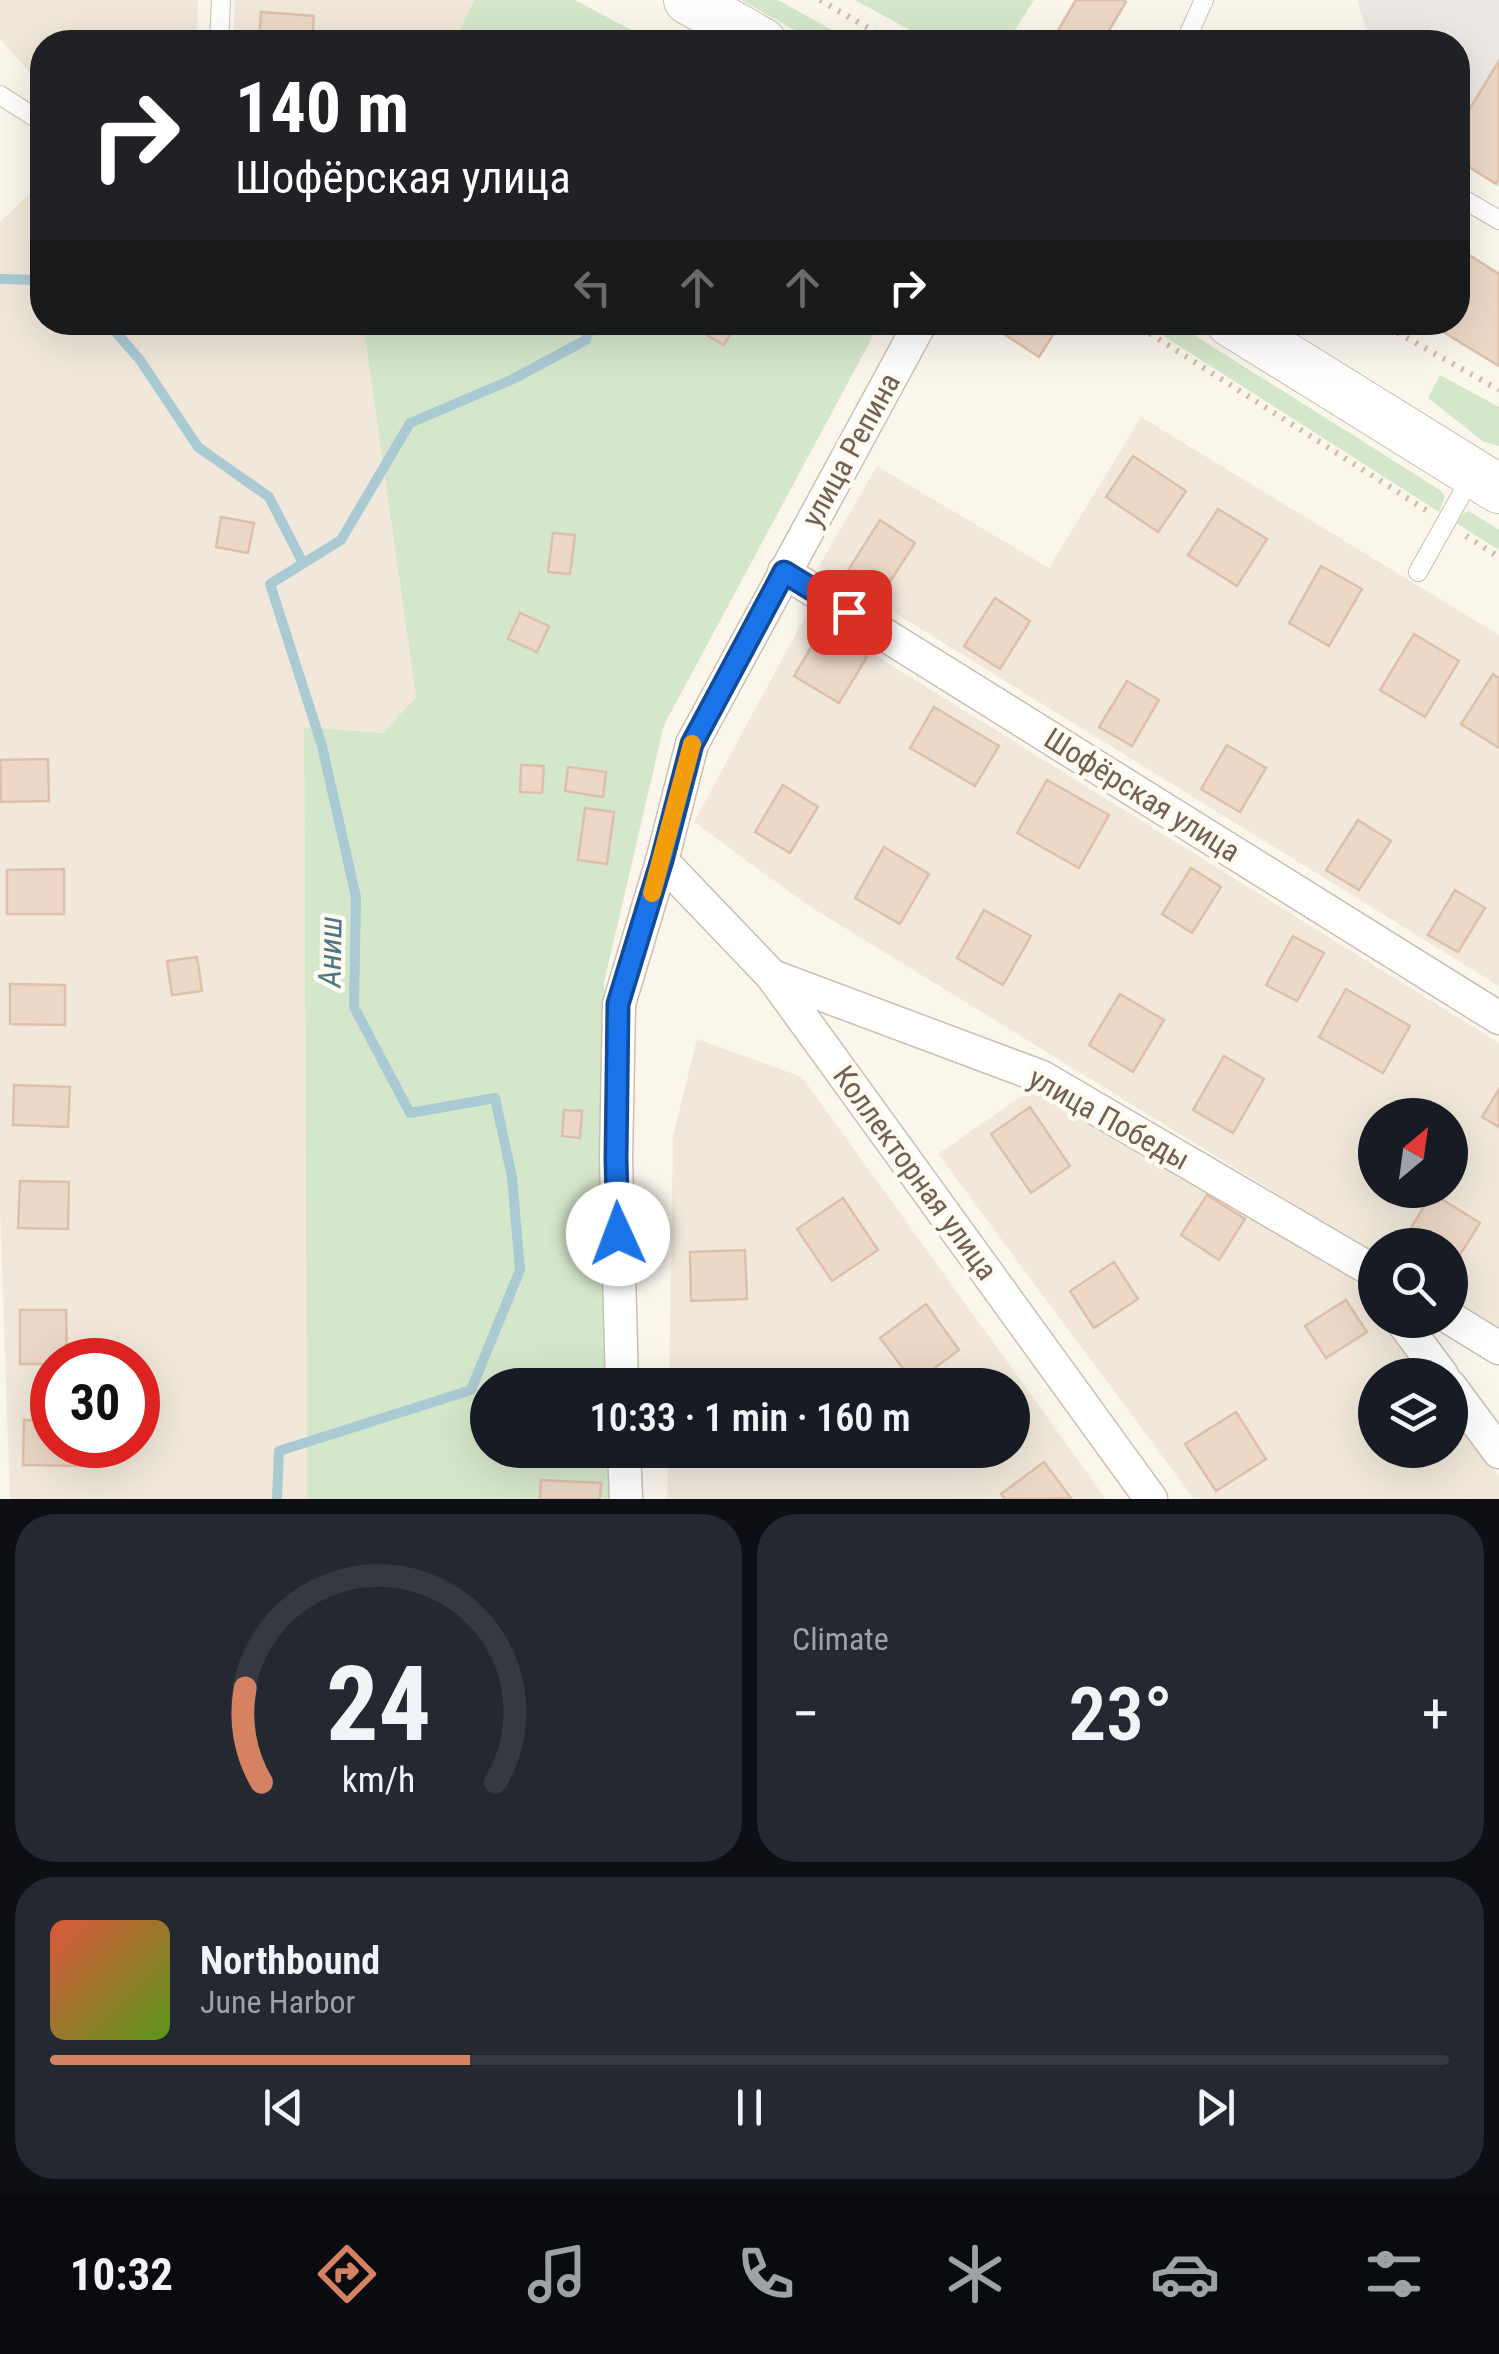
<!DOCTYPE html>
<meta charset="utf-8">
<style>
:root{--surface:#171b24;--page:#242831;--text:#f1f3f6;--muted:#9ea1a6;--line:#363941;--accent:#d48261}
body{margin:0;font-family:"Roboto Condensed",sans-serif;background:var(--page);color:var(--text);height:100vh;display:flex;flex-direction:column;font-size:38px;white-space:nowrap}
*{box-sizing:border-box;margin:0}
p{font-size:32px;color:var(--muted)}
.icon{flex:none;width:55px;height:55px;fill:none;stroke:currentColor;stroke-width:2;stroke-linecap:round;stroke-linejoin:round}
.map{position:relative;height:1499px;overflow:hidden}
.side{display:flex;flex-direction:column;gap:15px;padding:15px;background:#0d0f14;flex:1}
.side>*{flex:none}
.top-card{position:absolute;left:30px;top:30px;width:1440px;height:305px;border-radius:40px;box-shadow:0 10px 40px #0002;background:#202124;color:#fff;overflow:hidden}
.needle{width:65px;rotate:29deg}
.tools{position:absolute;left:1358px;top:1098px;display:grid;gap:20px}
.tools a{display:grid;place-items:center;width:110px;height:110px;border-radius:50%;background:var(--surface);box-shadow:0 10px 40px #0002;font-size:50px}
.speed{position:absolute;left:30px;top:1338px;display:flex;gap:20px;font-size:50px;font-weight:700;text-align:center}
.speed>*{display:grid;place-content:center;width:130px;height:130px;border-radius:50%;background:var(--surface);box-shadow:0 10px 40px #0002;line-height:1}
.speed .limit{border:15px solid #d22;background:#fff;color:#111}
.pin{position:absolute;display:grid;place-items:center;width:85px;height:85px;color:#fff;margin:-42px;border-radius:20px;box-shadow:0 5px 15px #0006}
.me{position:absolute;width:110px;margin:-55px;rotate:358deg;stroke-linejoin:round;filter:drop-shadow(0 0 8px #0008)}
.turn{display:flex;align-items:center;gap:35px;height:210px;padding:0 40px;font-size:45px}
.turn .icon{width:130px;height:130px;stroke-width:2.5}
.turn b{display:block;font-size:70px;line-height:85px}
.lanes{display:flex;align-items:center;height:95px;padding:0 40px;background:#0003;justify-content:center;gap:50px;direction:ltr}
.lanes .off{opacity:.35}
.big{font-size:75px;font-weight:600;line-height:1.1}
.side .card{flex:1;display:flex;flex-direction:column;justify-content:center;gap:15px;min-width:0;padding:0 35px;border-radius:40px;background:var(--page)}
.side .dial{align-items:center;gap:0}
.dial svg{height:260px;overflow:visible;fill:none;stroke:var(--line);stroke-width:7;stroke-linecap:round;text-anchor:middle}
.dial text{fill:var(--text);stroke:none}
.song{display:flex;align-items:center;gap:30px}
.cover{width:120px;height:120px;border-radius:15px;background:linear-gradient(135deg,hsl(10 70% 55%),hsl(90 70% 35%))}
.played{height:10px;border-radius:5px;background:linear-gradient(90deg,var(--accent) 30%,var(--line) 30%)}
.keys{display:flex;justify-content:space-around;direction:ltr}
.heat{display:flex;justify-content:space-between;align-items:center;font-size:55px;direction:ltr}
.side .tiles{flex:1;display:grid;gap:15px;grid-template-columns:1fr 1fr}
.card:last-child{grid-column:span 2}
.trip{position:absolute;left:470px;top:1368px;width:560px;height:100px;border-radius:50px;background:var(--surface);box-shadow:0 10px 40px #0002;font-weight:600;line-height:100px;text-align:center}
.tab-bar{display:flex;height:160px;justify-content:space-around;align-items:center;background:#090b0e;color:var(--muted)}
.tab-bar .icon{width:70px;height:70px}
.tab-bar .on{color:var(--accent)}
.tab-bar b{font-size:45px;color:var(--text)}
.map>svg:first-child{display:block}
.residential{fill:#f1e8db;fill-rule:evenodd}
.industrial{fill:#ede8e4}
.green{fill:#d5e7cb}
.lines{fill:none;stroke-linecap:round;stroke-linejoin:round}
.stream{stroke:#aacad3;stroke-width:10}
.building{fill:#edd8c7;stroke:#ddc0a9;stroke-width:2.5}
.service-casing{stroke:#ccbfb2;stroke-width:20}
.minor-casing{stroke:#ccbfb2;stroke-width:35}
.secondary-casing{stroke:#cebfb0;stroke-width:50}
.path{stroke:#d2bca9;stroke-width:6;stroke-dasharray:2.5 8;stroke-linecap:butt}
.service{stroke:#fff;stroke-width:18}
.minor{stroke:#fff;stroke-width:32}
.secondary{stroke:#fff;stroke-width:48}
.route-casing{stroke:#114b97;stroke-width:25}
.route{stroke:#1a73e8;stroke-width:18}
.slow{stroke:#f59e0b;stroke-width:18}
.labels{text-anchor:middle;stroke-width:9;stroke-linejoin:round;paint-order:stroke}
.street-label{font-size:30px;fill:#735f51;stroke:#fdfaf2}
.water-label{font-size:32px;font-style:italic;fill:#4d7783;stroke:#fdfaf2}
</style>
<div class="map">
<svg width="1499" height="1499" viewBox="0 0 1499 1499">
<rect width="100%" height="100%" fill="#faf6ec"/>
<g class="residential">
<path d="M0 0H198L197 42H42V86L0 39Z"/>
<path d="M235 0H474L455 42H233Z"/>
<path d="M42 182V322L363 323 416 697 383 733 304 727 307 1499H10L0 1211V222ZM52 1360H138V1445H52Z"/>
<path d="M1141 417 1499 635V986L819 566 877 466 1049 568Z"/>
<path d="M807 613 1499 1043V1330L1450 1300V1245H1375V1254L806 904 694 822ZM1375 1115H1450V1190H1375Z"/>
<path d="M697 1039 802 1077 1106 1499H667L668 1450H1012V1385H669L673 1136Z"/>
<path d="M1036 1086 1347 1271 1375 1309V1320H1383L1424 1375H1375V1450H1450V1410L1499 1476V1499H1194L938 1154Z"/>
</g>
<path class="industrial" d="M1357 0H1499V186L1458 160V42H1370Z"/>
<g class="green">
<path d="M474 0H575L654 42H455Z"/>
<path d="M741 0H778L854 42H816Z"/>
<path d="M855 0H1034L1007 42H932Z"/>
<path d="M363 323H880L664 725 604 983 610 1385H488V1450H611L612 1499H307L304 727 383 733 416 697Z"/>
<path d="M1143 323H1175L1440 490 1445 497 1439 512Z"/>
<path d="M1440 375 1499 407V446L1484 442 1428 398Z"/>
<path d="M1469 511 1499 530V550L1456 523 1464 513Z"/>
</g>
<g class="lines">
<g class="stream">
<path d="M0 279 42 280"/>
<path d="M107 322 140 360 198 447 269 497 303 563"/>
<path d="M277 1499 279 1451 471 1390 520 1270 512 1177 495 1098 410 1113 354 1007 356 897 322 746 270 584 341 540 410 423 511 380 586 340 593 322"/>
</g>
</g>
<g class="building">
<path d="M1076 0H1123L1126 2 1102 42H1051Z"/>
<path d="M261 12 314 16 312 42H259Z"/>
<path d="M1499 61V179L1496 184 1458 160V128Z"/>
<path d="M1458 248 1499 274V366L1427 322H1458Z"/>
<path d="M710 322H730L735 325 724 345 701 332Z"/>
<path d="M986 322H1061L1039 357Z"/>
<path d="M1133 456 1186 491 1158 532 1106 497Z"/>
<path d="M1218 509 1267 539 1237 586 1188 555Z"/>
<path d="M221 517 254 523 248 553 216 547Z"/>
<path d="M880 520 915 543 882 594 847 572Z"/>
<path d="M553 533 575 535 570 574 548 572Z"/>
<path d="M1321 566 1362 589 1329 646 1289 623Z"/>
<path d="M995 598 1030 621 1000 669 964 646Z"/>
<path d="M520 613 549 626 537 652 508 639Z"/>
<path d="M822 629 867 657 839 703 794 676Z"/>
<path d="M1414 634 1459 661 1425 717 1380 690Z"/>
<path d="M1493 674 1499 678V748L1461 724Z"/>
<path d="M1127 681 1159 700 1132 746 1099 727Z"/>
<path d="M934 707 999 746 975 786 910 748Z"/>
<path d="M1227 745 1266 768 1240 812 1201 789Z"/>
<path d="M48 759 49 801 1 802 0 760Z"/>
<path d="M521 765 544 766 542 793 520 792Z"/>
<path d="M568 767 606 772 603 797 565 791Z"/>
<path d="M1047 780 1109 815 1079 868 1017 833Z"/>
<path d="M783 785 818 807 790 853 755 832Z"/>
<path d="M585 808 614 812 607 864 578 860Z"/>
<path d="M1358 820 1391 841 1359 890 1326 870Z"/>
<path d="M884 847 929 874 900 924 855 898Z"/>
<path d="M1191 868 1221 887 1192 933 1162 914Z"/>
<path d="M64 869V914H7V870Z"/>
<path d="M1455 890 1485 908 1458 952 1428 935Z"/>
<path d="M984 910 1031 936 1003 985 957 958Z"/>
<path d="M1293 936 1324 953 1297 1001 1266 985Z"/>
<path d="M197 957 202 991 172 995 167 961Z"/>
<path d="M10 984 65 985V1025L10 1024Z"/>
<path d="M1346 989 1410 1026 1383 1073 1319 1037Z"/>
<path d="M1120 994 1164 1020 1133 1072 1089 1045Z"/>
<path d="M1224 1056 1264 1079 1233 1133 1193 1110Z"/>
<path d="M14 1085 70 1087 68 1127 13 1125Z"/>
<path d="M1499 1089V1127L1482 1117Z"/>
<path d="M1030 1107 1070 1166 1031 1193 991 1134Z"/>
<path d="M564 1110 582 1111 580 1138 562 1136Z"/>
<path d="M20 1181 69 1182 68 1229 18 1228Z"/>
<path d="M1432 1193 1480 1223 1450 1271V1245H1406L1402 1243Z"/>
<path d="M1207 1195 1245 1219 1219 1260 1181 1235Z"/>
<path d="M843 1198 878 1250 832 1281 797 1229Z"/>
<path d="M745 1250 747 1299 691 1301 690 1252Z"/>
<path d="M1114 1262 1138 1299 1094 1328 1070 1291Z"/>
<path d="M1346 1300 1367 1332 1326 1358 1305 1326Z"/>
<path d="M926 1304 959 1350 914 1383 880 1338Z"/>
<path d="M20 1310H66L67 1360H52V1364H20Z"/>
<path d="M1236 1412 1266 1459 1216 1491 1185 1444Z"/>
<path d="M24 1420 52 1421V1445H83V1466L23 1465Z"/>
<path d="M1393 1450H1413L1400 1460Z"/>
<path d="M1044 1462 1071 1498 1005 1499 1001 1494Z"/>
<path d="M541 1480 601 1483 600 1499H540Z"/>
</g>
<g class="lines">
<defs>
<g id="service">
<path d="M219 42 221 0"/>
<path d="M1185 42 1204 0"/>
<path d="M0 95 42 122"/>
<path d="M1458 196 1499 220"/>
<path d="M1418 572 1473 474"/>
</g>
<g id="minor">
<path d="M784 572 1499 1018"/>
<path d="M662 861 772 976 1151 1499"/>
<path d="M772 976 1042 1077 1375 1272"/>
<path d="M1450 1318 1499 1348"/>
<path d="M1401 1320 1442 1375"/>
<path d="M622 1385 616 1159 619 1004 662 861 692 744 921 322"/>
<path d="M1450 1386 1499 1452"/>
<path d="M624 1450 626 1499"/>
</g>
<g id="secondary">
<path d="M688 0 762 42"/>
<path d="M1230 322 1499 489"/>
</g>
</defs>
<use href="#service" class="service-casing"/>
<use href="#minor" class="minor-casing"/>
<use href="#secondary" class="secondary-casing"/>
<g class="path">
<path d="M820 0 892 42"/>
<path d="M1132 322 1426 510"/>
<path d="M1379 322 1499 390"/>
<path d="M1466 536 1499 557"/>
</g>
<use href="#service" class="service"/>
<use href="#minor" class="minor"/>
<use href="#secondary" class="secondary"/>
</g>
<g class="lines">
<defs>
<path id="route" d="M618 1234 616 1159 618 1004 662 860 692 744 784 572 849 612"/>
</defs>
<use href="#route" class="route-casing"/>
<use href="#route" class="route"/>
<path class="slow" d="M652 893 692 744"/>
</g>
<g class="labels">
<g class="street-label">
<text transform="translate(851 450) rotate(-61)" y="10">улица Репина</text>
<text transform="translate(1142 795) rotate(32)" y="10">Шофёрская улица</text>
<text transform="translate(1109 1119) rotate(29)" y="10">улица Победы</text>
<text transform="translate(915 1173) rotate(54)" y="10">Коллекторная улица</text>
</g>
<g class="water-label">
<text transform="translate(330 952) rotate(-89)" y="11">Аниш</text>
</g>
</g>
</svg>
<div class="tools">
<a><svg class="needle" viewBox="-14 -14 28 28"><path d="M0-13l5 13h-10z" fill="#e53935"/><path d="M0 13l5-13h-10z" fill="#9ea1a6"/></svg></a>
<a><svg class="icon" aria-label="search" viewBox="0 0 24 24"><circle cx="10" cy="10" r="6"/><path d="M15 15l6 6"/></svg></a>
<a><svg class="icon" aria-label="layers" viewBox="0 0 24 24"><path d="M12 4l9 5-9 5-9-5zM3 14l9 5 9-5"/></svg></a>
</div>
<div class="speed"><div class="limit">30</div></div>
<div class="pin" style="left:849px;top:612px;background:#d93025"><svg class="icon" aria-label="arrive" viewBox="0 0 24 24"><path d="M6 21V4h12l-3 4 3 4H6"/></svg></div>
<svg class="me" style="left:618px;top:1234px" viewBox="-20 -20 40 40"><circle r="19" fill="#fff"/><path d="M0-13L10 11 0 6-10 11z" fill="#1a73e8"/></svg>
<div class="trip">10:33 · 1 min · 160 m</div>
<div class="top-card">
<div class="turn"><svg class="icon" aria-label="right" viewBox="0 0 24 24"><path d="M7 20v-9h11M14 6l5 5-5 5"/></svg><div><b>140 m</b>Шофёрская улица</div></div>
<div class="lanes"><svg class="icon off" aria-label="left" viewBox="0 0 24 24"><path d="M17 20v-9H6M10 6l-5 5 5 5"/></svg><svg class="icon off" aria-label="ahead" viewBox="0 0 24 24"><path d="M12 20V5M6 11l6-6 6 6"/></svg><svg class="icon off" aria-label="ahead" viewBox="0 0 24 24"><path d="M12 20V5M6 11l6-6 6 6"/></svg><svg class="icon" aria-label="right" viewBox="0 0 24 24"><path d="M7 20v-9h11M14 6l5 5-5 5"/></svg></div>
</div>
</div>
<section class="side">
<div class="tiles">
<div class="card dial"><svg viewBox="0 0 100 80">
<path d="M14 69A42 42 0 1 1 86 69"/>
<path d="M14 69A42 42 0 0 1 9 40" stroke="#d48261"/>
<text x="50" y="56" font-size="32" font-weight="700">24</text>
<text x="50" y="72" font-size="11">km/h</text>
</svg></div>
<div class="card"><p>Climate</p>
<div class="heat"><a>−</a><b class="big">23°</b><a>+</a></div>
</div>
<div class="card">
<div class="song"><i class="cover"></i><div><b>Northbound</b><p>June Harbor</p></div></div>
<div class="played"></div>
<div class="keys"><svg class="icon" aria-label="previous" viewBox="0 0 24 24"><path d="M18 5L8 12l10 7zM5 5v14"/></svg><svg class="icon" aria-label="pause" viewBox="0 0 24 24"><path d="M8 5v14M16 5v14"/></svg><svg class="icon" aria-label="next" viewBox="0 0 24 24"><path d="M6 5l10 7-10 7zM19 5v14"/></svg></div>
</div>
</div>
</section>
<nav class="tab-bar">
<b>10:32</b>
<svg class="icon on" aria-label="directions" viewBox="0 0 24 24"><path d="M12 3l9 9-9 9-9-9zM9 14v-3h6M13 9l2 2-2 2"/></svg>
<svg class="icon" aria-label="music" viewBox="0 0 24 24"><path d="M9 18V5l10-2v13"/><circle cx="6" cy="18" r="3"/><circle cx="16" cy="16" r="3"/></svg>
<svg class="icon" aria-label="phone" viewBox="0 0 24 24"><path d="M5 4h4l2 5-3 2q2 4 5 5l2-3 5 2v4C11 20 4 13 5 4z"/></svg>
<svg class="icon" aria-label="climate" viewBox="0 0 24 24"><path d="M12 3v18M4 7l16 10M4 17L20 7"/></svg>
<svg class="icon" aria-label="car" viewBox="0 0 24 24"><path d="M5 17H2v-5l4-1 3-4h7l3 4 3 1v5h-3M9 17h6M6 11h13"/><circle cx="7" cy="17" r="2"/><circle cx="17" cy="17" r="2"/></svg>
<svg class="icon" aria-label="filters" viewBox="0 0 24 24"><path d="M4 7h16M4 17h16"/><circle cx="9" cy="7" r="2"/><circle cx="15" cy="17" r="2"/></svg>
</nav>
